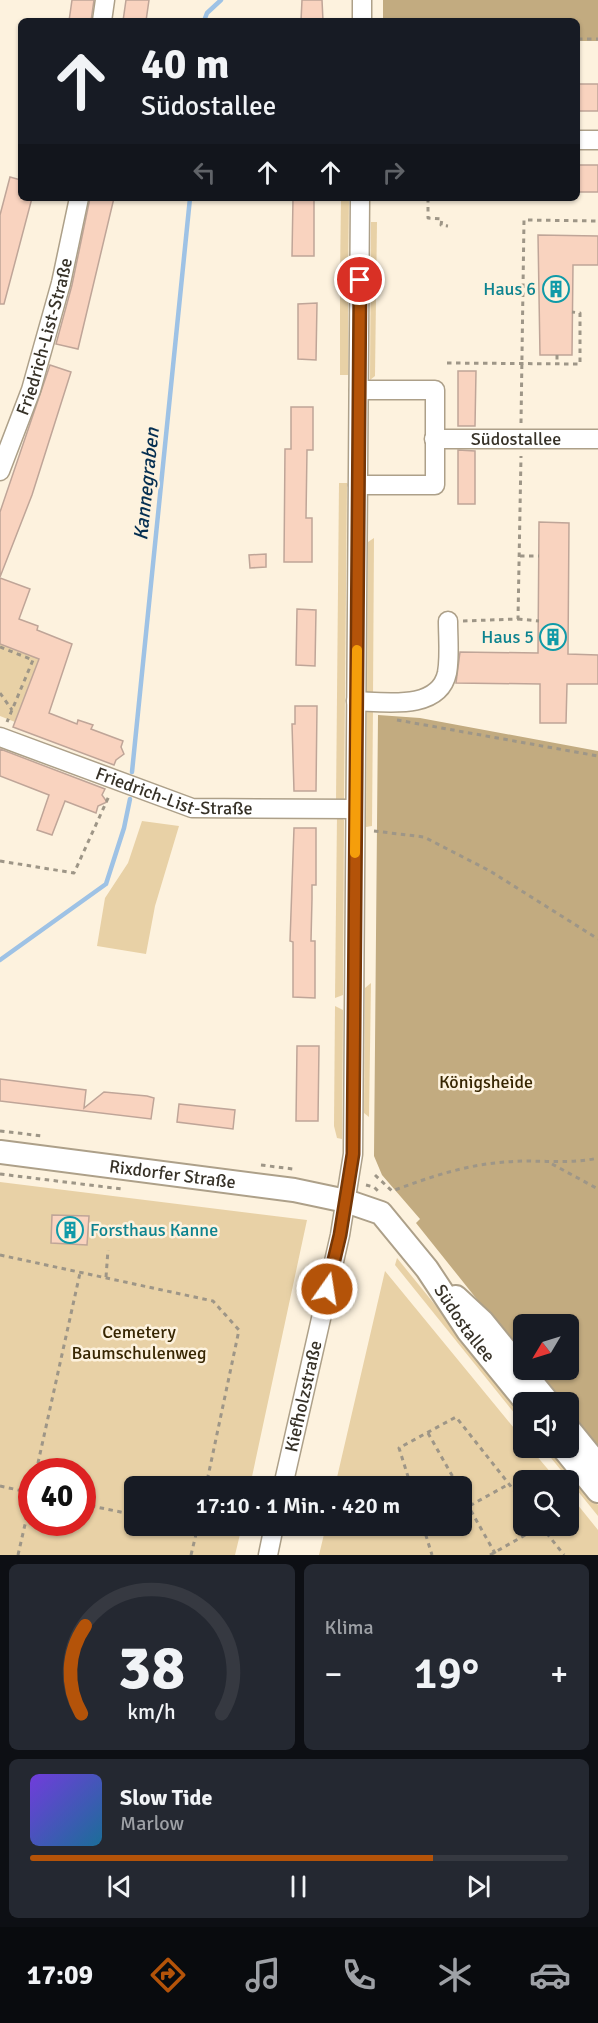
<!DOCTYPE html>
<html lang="de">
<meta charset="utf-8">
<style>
:root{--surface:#171b24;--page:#242831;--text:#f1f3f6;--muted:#9ea1a6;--line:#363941;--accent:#b45309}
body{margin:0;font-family:Signika,sans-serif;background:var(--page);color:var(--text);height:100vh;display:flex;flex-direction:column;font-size:22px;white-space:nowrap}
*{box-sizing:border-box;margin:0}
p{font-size:20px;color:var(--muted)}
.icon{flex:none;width:33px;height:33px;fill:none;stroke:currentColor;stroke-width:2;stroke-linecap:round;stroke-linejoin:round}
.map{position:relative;height:1555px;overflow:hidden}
.panel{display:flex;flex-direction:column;gap:9px;padding:9px;background:#0d0f14;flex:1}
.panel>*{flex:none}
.top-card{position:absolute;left:18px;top:18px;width:562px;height:183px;border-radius:9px;box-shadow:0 2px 4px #0004;background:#171b24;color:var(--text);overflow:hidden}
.needle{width:39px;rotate:232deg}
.tools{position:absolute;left:513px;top:1314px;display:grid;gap:12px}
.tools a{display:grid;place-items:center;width:66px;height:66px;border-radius:9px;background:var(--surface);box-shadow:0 2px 4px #0004;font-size:30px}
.speed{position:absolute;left:18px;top:1458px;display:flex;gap:12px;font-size:30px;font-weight:700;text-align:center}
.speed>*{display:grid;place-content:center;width:78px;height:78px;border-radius:50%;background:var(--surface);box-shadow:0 2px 4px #0004;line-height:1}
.speed .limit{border:9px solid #d22;background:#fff;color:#111}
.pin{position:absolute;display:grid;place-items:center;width:51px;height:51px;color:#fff;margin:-26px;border:3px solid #fff;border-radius:50%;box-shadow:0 2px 6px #0007}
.me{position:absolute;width:66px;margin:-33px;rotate:13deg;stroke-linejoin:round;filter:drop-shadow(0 0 4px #0008)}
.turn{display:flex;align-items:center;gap:21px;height:126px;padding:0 24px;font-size:27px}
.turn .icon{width:78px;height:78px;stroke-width:2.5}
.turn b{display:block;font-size:42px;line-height:51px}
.lanes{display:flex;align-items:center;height:57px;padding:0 24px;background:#0003;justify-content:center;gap:30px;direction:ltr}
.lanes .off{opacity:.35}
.big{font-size:45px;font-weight:600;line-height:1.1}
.panel .card{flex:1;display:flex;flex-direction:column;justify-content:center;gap:9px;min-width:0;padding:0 21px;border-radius:9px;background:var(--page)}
.panel .dial{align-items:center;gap:0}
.dial svg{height:156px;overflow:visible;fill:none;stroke:var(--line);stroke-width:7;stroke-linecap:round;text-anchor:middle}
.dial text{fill:var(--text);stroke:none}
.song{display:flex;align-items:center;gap:18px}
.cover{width:72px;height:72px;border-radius:9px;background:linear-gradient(135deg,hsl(260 70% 55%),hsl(200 70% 35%))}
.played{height:6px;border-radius:3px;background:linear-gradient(90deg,var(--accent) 75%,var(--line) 75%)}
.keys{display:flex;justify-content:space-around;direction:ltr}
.heat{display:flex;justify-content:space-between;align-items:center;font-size:33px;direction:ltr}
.panel .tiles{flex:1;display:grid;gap:9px;grid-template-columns:1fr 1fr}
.card:last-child{grid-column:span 2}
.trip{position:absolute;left:124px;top:1476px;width:348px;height:60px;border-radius:9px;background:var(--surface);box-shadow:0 2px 4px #0004;font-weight:600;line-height:60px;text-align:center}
.menu{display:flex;height:96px;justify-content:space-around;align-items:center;background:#090b0e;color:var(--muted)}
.menu .icon{width:42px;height:42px}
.menu .current{color:var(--accent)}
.menu b{font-size:27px;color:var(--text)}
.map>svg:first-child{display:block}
.green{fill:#e8d1a6;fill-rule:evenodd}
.forest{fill:#c2ab80}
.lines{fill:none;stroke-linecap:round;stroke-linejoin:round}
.stream{stroke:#9ec2e5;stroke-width:4.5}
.building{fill:#f9d3bf;stroke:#bfa598;stroke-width:1.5}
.minor-casing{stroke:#ada089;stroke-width:21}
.major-casing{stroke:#ada089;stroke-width:26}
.path{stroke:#9e9687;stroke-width:3;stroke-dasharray:4.5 4.5;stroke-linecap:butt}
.minor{stroke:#fff;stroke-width:18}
.major{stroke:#fff;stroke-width:22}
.route-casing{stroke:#753606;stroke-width:15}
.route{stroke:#b45309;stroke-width:10}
.slow{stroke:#f59e0b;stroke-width:10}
.labels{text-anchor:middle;stroke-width:5;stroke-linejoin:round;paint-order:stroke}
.culture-label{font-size:18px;fill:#0d838f;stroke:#fdf2de;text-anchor:end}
.street-label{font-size:18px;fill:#373228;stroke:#fdf2de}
.park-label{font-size:18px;fill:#372602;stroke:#fdf2de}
.water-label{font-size:20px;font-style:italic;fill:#052f51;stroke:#fdf2de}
</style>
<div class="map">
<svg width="598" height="1555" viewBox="0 0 598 1555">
<rect width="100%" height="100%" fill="#fdf2de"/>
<g class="green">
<path d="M341 198H349L348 275 340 278Z"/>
<path d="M371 222H377L375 376 370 380Z"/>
<path d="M340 285 348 287V375H340Z"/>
<path d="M339 483H347L344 800 336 802Z"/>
<path d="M374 538 373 696 367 694 368 542Z"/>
<path d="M0 644 39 659 15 722 0 716Z"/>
<path d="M373 706 372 826 366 827 367 710Z"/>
<path d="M337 815 344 820 343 995 335 998Z"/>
<path d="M142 821 179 826 155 906 146 954 97 946 105 898 128 863Z"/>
<path d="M371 983 369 1117 364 1113 365 988Z"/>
<path d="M335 1006 343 1010 342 1139 337 1138 334 1126Z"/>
<path d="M0 1182 307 1220 250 1486H135V1526H242L235 1555H0ZM32 1472H82V1522H32Z"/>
<path d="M397 1258 523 1413V1424L395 1265Z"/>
<path d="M385 1271 523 1439 524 1448H530L557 1480H524V1526H568L569 1494 598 1530V1555H319L326 1526H462V1486H335Z"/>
<path d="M543 1448H551L598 1505V1516Z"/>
</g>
<g class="forest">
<path d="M383 0H598V41H578V21H383Z"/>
<path d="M378 715 420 718 598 751V1449L569 1413 568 1402H560L534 1370H568V1324H524L523 1357 416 1223 420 1219 382 1175 374 1156Z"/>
</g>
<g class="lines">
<g class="stream">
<path d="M204 21 207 13 221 0"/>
<path d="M132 772 190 198"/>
<path d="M0 960 106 884 124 828 130 799"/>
</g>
</g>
<g class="building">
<path d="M72 0H94L91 21H69Z"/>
<path d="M126 0H149L146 21H123Z"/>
<path d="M302 0H322L323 21H301Z"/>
<rect x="578" y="84" width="20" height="27"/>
<rect x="578" y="165" width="20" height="27"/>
<path d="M10 177 21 180V198H32L4 304H0V215Z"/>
<path d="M90 198H114L78 349 56 344 72 285Z"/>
<path d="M293 198H314V256H292Z"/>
<path d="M538 235 598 236V265H573L572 355H540Z"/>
<path d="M317 303 316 360 298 359V304Z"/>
<path d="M50 365 71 372 32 495 0 577V512Z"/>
<path d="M458 371H476L475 426H458Z"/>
<path d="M291 407H313V450H307L306 518H312V562H284L285 449H291Z"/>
<path d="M458 450 475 451V504H458Z"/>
<path d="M539 522 569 523 568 654 598 655V684H567L566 723H540V684L456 683 460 652 538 653Z"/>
<path d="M266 554V567L250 568 249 555Z"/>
<path d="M0 578 30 589 19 619 38 626 37 630 72 644 49 713 77 724 78 720 93 725 91 729 123 741 121 747 124 754 116 760 114 765 13 727 39 659 0 644Z"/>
<path d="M297 609 316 610 315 666 296 665Z"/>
<path d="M295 706H317L316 791H294L292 724H295Z"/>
<path d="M0 749 105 789 102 795 107 802 98 806 96 813 65 801 52 835 37 830 49 795 0 776Z"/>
<path d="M294 828H316V885H312V899L311 941H315V998L293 997V942L290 941Z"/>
<path d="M297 1046H319L318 1121H296Z"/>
<path d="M0 1079 86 1090 84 1108 104 1092 147 1096 154 1098 151 1119 0 1101Z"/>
<path d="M179 1104 235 1110 233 1129 177 1122Z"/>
<path d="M52 1215 89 1216 87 1245 51 1243Z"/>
</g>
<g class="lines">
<defs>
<g id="minor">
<path d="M102 21 105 0"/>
<path d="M362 21V0"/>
<path d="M578 140H598"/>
<path id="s1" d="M434 439H598"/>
<path id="s2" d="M0 471 31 390 61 283 79 198"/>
<path d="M358 485H435V390H359"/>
<path d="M356 701C385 702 439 711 447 673 450 657 448 638 448 621"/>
<path id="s3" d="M0 737 192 808 355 809"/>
<path id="s4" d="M283 1486 340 1235 353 1154 360 198"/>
<path d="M268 1555 274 1526"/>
</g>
<g id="major">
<path id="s5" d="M0 1152 294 1190 346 1201 381 1213 427 1269 468 1331 526 1402"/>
<path d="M456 1297 482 1321 548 1402"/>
<path d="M568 1428 598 1465"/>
<path d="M563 1448 598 1491"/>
</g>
</defs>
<use href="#minor" class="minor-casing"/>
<use href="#major" class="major-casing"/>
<g class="path">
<path d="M578 39H598"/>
<path d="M428 198V218L442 219 441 225 448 226"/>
<path d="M557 355V364"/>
<path d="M447 363 580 364V313L572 312"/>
<path d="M521 423 524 220 598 221"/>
<path d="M520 556H539"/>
<path d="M518 619 539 621"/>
<path d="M463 621 518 619 521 456"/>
<path d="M0 647 33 660 7 722"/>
<path d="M0 693 12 710"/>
<path d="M397 720 598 756"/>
<path d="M374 831 424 837 490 871 598 939"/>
<path d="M0 861 74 873 109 796"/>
<path d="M0 1131 43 1136"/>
<path d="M552 1164 598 1189"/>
<path d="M261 1165 293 1169"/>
<path d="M0 1174 122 1189"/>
<path d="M375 1175 392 1191C430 1177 465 1165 505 1162 536 1159 567 1165 598 1158"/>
<path d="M366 1185 374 1187 380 1193"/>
<path d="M0 1255 213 1301 239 1330 206 1486"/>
<path d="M106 1277 108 1250"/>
<path d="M428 1433 458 1486"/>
<path d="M36 1472 80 1273"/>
<path d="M0 1486 32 1493"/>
<path d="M411 1486 399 1448 456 1417 524 1503"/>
<path d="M462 1495 496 1555"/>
<path d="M82 1504 135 1515"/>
<path d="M462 1510 509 1484"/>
<path d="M185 1526 197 1528"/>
<path d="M423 1526 432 1555"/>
<path d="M541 1526 564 1555"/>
<path d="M424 1530 432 1526"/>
<path d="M18 1555 32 1494"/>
<path d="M191 1555 198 1526"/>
<path d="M490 1555 541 1526"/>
</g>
<use href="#minor" class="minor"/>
<use href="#major" class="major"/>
</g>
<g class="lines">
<defs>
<path id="route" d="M327 1289 340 1235 353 1154 360 280"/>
</defs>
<use href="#route" class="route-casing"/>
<use href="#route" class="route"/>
<path class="slow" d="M355 853 357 650"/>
</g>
<defs>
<symbol id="building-ring" viewBox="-11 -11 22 22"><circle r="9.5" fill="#fdf2de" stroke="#0f9aa8" stroke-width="1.5"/><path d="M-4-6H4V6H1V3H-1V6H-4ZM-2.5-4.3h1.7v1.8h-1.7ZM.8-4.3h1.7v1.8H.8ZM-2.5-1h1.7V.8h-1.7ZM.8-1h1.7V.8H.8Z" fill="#0f9aa8"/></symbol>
</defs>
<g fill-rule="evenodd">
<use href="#building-ring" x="541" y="274" width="30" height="30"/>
<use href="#building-ring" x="538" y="622" width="30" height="30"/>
<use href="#building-ring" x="55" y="1215" width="30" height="30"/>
</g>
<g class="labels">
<g class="culture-label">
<text x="536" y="295">Haus 6</text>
<text x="534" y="643">Haus 5</text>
<text x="90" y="1236" text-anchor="start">Forsthaus Kanne</text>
</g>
<g class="street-label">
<text dy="6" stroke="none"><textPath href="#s2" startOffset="142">Friedrich-List-Straße</textPath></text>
<text dy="6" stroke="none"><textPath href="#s1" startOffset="82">Südostallee</textPath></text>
<text dy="6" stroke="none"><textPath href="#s3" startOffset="184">Friedrich-List-Straße</textPath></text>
<text dy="6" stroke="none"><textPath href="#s5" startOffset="174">Rixdorfer Straße</textPath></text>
<text dy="6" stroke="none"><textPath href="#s5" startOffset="525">Südostallee</textPath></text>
<text dy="6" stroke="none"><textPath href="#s4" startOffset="92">Kiefholzstraße</textPath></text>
</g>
<g class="park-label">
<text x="486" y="1088">Königsheide</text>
<text x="139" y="1338">Cemetery<tspan x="139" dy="21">Baumschulenweg</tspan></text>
</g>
<g class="water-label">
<text transform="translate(146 484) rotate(-84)" y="7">Kannegraben</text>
</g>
</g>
</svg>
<div class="tools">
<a><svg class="needle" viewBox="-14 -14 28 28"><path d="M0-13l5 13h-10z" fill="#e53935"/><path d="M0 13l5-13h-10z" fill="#9ea1a6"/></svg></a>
<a><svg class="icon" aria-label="sound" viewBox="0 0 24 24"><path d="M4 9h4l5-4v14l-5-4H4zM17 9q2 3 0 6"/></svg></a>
<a><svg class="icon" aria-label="search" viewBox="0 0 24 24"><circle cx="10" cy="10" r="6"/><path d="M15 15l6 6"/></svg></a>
</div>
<div class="speed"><div class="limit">40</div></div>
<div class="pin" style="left:360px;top:280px;background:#d93025"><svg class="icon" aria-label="arrive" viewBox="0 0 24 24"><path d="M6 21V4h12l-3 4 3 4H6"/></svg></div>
<svg class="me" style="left:327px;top:1289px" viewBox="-20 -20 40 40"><circle r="17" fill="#b45309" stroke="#fff" stroke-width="3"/><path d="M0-11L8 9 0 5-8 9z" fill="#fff"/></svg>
<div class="trip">17:10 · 1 Min. · 420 m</div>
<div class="top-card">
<div class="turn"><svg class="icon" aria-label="ahead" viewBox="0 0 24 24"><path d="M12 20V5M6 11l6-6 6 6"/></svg><div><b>40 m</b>Südostallee</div></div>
<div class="lanes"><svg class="icon off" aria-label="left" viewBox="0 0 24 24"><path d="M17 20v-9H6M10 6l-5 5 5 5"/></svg><svg class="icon" aria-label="ahead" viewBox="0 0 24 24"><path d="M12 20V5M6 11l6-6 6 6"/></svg><svg class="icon" aria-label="ahead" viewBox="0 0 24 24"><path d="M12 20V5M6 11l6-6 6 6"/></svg><svg class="icon off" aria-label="right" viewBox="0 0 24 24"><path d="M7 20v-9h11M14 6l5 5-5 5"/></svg></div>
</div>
</div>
<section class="panel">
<div class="tiles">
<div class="card dial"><svg viewBox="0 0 100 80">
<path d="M14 69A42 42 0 1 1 86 69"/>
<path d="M14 69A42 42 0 0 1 16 24" stroke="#b45309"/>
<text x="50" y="56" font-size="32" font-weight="700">38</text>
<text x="50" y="72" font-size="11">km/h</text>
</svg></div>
<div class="card"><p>Klima</p>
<div class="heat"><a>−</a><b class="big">19°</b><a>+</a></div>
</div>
<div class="card">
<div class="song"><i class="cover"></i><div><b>Slow Tide</b><p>Marlow</p></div></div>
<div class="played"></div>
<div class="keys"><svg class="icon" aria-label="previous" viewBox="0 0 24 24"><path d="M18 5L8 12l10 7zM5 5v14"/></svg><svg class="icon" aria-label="pause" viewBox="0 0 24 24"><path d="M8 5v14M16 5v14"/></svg><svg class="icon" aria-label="next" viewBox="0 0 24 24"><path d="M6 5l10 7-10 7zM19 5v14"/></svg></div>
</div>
</div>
</section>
<nav class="menu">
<b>17:09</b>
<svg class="icon current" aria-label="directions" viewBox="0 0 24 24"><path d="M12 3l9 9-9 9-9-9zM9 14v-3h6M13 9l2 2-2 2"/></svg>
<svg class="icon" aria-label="music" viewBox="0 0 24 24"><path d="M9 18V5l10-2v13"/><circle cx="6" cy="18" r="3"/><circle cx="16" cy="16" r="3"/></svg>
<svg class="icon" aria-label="phone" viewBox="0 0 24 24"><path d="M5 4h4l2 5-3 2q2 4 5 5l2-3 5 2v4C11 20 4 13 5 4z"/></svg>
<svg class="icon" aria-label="climate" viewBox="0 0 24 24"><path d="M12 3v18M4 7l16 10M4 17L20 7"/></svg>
<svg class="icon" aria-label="car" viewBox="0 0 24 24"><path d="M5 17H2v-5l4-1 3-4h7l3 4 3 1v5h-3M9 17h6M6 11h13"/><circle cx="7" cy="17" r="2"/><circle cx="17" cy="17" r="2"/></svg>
</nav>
